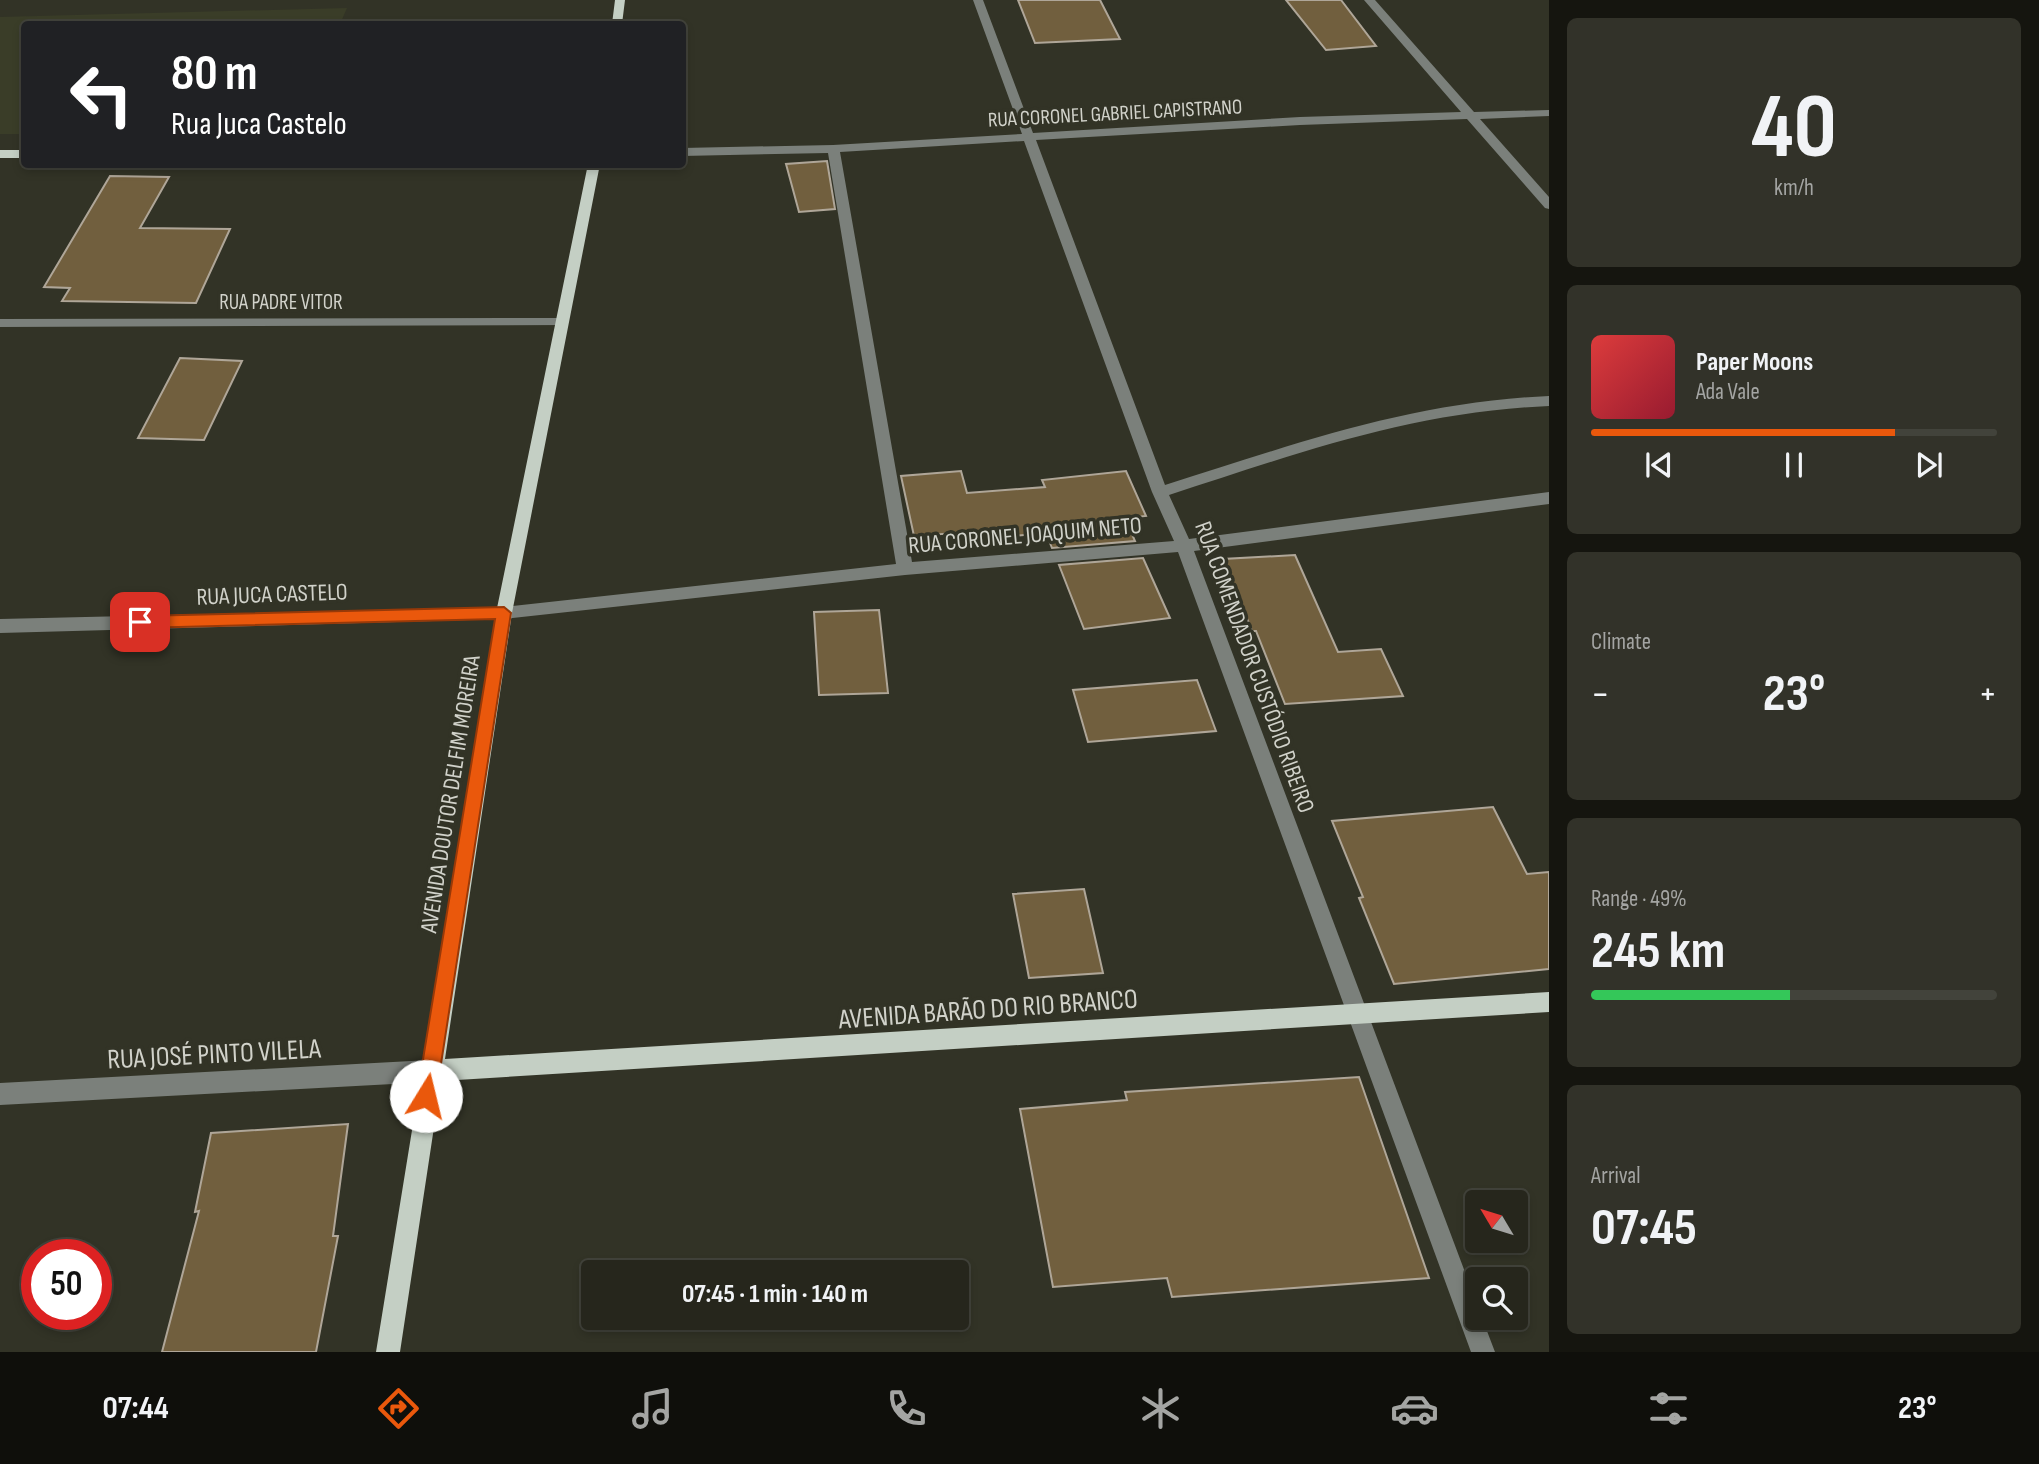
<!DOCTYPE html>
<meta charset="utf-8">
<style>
:root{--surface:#26261c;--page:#323229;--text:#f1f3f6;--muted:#a4a5a3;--line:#42433b;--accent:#ea580c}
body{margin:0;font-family:"Sofia Sans Condensed",sans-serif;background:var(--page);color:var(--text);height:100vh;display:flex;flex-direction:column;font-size:26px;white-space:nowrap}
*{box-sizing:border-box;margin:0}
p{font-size:23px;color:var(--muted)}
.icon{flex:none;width:38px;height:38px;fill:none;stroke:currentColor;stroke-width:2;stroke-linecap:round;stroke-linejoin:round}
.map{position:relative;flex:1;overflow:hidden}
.details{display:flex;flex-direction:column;gap:18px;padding:18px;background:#15150f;width:490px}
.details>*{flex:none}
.banner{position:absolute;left:21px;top:21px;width:665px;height:147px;border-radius:7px;box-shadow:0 4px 10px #0003,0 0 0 2px var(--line);background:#202124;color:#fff;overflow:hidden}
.needle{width:46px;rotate:308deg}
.tools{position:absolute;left:1465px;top:1190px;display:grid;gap:14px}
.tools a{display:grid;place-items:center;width:63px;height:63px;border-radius:7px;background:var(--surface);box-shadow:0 4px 10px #0003,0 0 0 2px var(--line);font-size:35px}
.speed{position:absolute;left:21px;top:1239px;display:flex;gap:14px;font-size:35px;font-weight:700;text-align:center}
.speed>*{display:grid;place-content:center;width:91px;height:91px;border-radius:50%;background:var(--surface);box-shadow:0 4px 10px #0003,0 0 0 2px var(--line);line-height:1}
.speed .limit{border:10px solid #d22;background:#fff;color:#111}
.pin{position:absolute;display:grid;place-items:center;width:60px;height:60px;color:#fff;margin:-30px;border-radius:14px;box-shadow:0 4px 10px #0006}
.me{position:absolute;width:77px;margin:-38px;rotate:9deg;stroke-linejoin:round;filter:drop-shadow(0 0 5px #0008)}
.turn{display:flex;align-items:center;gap:24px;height:147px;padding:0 35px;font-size:32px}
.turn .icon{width:91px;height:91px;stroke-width:2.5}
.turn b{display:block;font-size:49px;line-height:60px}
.big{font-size:52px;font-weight:700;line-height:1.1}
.details .tile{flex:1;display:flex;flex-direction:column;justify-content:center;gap:10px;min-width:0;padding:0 24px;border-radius:10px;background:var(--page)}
.details .dial{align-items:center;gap:0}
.dial b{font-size:91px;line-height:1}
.song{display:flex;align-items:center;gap:21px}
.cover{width:84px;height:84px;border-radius:10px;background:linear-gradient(135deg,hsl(0 70% 55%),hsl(350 70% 35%))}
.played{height:7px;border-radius:4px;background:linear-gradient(90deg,var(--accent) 75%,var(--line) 75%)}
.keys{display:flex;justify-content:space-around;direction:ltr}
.heat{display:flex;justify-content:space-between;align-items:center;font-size:38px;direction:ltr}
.charge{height:10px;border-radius:5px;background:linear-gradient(90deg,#34c759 49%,var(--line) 0)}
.trip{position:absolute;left:581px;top:1260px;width:388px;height:70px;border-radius:7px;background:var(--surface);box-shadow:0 4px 10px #0003,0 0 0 2px var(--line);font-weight:700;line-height:70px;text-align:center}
.tab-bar{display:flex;height:112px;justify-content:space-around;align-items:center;background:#0f0f0b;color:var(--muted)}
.tab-bar .icon{width:49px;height:49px}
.tab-bar .selected{color:var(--accent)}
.tab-bar b{font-size:32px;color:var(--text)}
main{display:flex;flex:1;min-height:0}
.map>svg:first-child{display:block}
.built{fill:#3a3d28}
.building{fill:#715f3e;stroke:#afa698;stroke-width:2}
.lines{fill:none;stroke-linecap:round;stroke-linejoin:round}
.minor{fill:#7b807b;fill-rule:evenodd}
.major{fill:#c4cfc4;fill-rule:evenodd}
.route{fill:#ea580c;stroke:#983908;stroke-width:2}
.labels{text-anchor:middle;stroke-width:7;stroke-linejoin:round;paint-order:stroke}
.far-street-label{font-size:21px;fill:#d1d2ca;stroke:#323326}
.street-label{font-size:24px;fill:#d1d2ca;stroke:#323326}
.near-street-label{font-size:28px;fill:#d1d2ca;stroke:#323326}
</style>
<main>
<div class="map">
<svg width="1549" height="1352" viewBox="0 0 1549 1352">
<rect width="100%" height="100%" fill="#323326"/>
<path class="built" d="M347 8 340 24H24V134H0V17Z"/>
<g class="building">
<path d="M1018 0H1100L1120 39 1035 43Z"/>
<path d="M1286 0H1341L1376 46 1326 50Z"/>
<path d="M827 161 835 209 799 212 786 164Z"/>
<path d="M110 176 169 177 140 228 230 229 196 303 62 301 70 288 44 287Z"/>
<path d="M180 358 242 361 204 440 138 438Z"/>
<path d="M961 471 967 493 1045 487 1042 480 1126 471 1146 516 1125 518 1135 541 1052 548 1046 533 1001 537 999 530 914 536 901 476Z"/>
<path d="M1295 555 1338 652 1381 649 1403 696 1285 704 1256 631H1252L1223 559Z"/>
<path d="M1143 558 1170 618 1084 629 1059 565Z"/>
<path d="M879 610 888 693 819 695 814 612Z"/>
<path d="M1197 680 1216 731 1088 742 1073 690Z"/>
<path d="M1493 807 1527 874 1549 872V969L1394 984 1359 898 1363 897 1332 821Z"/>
<path d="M1084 889 1103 973 1029 978 1013 894Z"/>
<path d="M1359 1077 1429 1278 1172 1297 1167 1278 1053 1287 1020 1109 1127 1100 1125 1092Z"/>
<path d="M348 1124 333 1236H338L316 1352H162L199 1211 195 1212 211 1133Z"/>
</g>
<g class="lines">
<g class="minor">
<path d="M973 0H983L1033 133 1300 117 1461 112 1364 0H1375L1474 112 1549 110V116L1480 119 1549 197V209L1545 208 1467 119 1300 125 1036 140 1165 485C1295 444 1411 402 1549 396V406C1411 412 1299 453 1169 495L1189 539 1549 492V504L1194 551 1477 1304V1318H1482L1495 1352H1471L1178 552 905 575 504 619 0 633V619L504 607 896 564 828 153 682 156V148L833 145 1022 134ZM1024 141 1152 492 1174 541 912 562 840 152Z"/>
<path d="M562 318 567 319V325L0 327V319Z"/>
<path d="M430 1060 438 1063 441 1071 438 1079 430 1082 0 1105V1083Z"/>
</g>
<g class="major">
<path d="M615 0H625L622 24H612Z"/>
<rect x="0" y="150" width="24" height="8"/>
<path d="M588 164H600L512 613 445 1059 1549 992V1012L441 1081 400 1352H376L496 613Z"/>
</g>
</g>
<path class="route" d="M504 607 511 613 436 1096 434 1103 426 1106 419 1103 417 1096 495 619 140 628 132 622 140 616Z"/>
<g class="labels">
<g class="far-street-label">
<text transform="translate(1115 113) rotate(-3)" y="7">RUA CORONEL GABRIEL CAPISTRANO</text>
<text x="281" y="309">RUA PADRE VITOR</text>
</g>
<g class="street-label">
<text transform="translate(1025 535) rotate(-5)" y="8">RUA CORONEL JOAQUIM NETO</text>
<text transform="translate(272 594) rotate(-2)" y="8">RUA JUCA CASTELO</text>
<text transform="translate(1255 667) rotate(70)" y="8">RUA COMENDADOR CUSTÓDIO RIBEIRO</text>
<text transform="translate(450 794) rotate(-81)" y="8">AVENIDA DOUTOR DELFIM MOREIRA</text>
</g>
<g class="near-street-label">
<text transform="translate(988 1008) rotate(-4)" y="10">AVENIDA BARÃO DO RIO BRANCO</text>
<text transform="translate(214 1053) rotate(-3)" y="10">RUA JOSÉ PINTO VILELA</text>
</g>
</g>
</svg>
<div class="tools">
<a><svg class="needle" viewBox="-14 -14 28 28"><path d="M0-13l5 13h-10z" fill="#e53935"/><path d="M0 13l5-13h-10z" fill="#a4a5a3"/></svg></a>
<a><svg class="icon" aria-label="search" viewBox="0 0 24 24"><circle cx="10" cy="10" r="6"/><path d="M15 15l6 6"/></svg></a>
</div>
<div class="speed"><div class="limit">50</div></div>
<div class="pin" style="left:140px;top:622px;background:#d93025"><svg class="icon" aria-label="arrive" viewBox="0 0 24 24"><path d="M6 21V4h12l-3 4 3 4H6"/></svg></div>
<svg class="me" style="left:426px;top:1096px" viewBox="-20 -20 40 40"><circle r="19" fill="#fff"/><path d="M0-13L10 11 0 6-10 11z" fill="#ea580c"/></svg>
<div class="trip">07:45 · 1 min · 140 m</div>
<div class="banner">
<div class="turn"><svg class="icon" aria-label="left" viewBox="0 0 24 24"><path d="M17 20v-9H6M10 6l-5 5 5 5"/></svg><div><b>80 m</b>Rua Juca Castelo</div></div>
</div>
</div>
<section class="details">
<div class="tile dial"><b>40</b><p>km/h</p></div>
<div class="tile">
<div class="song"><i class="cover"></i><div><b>Paper Moons</b><p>Ada Vale</p></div></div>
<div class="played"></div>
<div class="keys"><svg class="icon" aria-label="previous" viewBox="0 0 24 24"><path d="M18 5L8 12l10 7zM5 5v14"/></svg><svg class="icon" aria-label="pause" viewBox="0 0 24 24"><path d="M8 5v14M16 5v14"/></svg><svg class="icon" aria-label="next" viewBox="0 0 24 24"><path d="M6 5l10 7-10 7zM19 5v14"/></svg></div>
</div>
<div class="tile"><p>Climate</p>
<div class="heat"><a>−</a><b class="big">23°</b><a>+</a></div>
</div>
<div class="tile"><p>Range · 49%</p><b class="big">245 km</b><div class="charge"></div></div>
<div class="tile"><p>Arrival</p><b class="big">07:45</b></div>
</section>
</main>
<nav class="tab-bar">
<b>07:44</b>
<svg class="icon selected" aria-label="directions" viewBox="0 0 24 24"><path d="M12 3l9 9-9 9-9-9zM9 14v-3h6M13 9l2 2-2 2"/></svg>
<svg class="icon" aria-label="music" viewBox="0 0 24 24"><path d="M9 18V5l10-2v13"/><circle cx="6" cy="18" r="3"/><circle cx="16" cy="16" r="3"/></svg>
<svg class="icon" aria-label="phone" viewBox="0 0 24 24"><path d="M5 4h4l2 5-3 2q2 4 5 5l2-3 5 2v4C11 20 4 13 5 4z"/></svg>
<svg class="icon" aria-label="climate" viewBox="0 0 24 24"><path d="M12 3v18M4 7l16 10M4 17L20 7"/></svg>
<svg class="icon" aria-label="car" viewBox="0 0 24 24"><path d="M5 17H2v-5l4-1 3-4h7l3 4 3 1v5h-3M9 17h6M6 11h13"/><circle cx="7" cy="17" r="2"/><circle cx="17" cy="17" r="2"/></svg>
<svg class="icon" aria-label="filters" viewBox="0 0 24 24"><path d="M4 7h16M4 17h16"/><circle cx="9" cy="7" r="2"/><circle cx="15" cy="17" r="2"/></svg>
<b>23°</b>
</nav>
